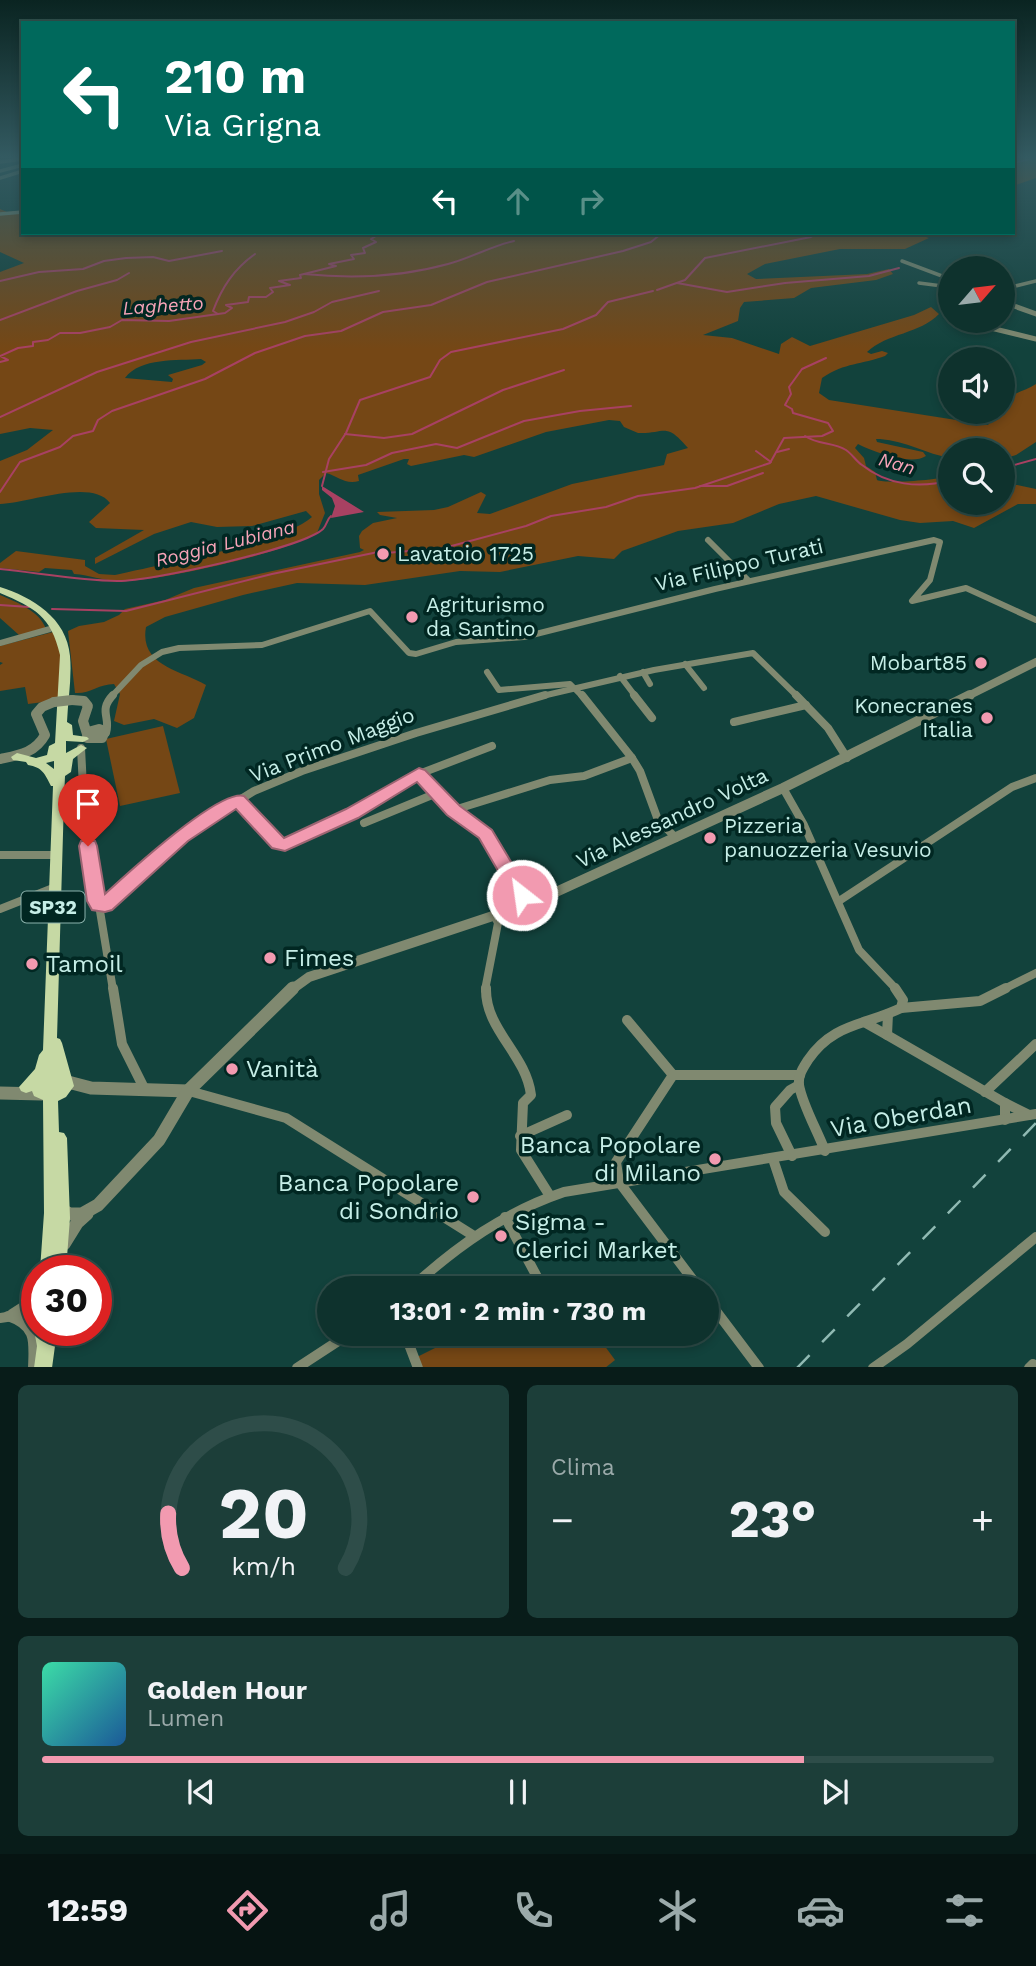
<!DOCTYPE html>
<html lang="it">
<meta charset="utf-8">
<style>
:root{--surface:#0e322d;--page:#1c3e39;--text:#f1f3f6;--muted:#9baaaa;--line:#2e4d49;--accent:#f29ab0}
body{margin:0;font-family:"Work Sans",sans-serif;background:var(--page);color:var(--text);height:100vh;display:flex;flex-direction:column;font-size:26px;white-space:nowrap}
*{box-sizing:border-box;margin:0}
p{font-size:23px;color:var(--muted)}
.icon{flex:none;width:38px;height:38px;fill:none;stroke:currentColor;stroke-width:2;stroke-linecap:round;stroke-linejoin:round}
.map{position:relative;height:1367px;overflow:hidden}
.panel{display:flex;flex-direction:column;gap:18px;padding:18px;background:#081c19;flex:1}
.panel>*{flex:none}
.guide{position:absolute;left:21px;top:21px;width:994px;height:214px;border-radius:0px;box-shadow:0 4px 10px #0003,0 0 0 2px var(--line);background:#00695c;color:#fff;overflow:hidden}
.needle{width:46px;rotate:62deg}
.controls{position:absolute;left:938px;top:256px;display:grid;gap:14px}
.controls a{display:grid;place-items:center;width:77px;height:77px;border-radius:50%;background:var(--surface);box-shadow:0 4px 10px #0003,0 0 0 2px var(--line);font-size:35px}
.speed{position:absolute;left:21px;top:1255px;display:flex;gap:14px;font-size:35px;font-weight:700;text-align:center}
.speed>*{display:grid;place-content:center;width:91px;height:91px;border-radius:50%;background:var(--surface);box-shadow:0 4px 10px #0003,0 0 0 2px var(--line);line-height:1}
.speed .limit{border:10px solid #d22;background:#fff;color:#111}
.pin{position:absolute;display:grid;place-items:center;width:60px;height:60px;color:#fff;margin:-72px -30px;border-radius:50% 50% 50% 0;rotate:-45deg;box-shadow:0 0 7px #0007}
.pin .icon{rotate:45deg}
.me{position:absolute;width:77px;margin:-38px;rotate:330deg;stroke-linejoin:round;filter:drop-shadow(0 0 5px #0008)}
.turn{display:flex;align-items:center;gap:24px;height:147px;padding:0 28px;font-size:32px}
.turn .icon{width:91px;height:91px;stroke-width:2.5}
.turn b{display:block;font-size:49px;line-height:60px}
.lanes{display:flex;align-items:center;height:66px;padding:0 28px;background:#0003;justify-content:center;gap:35px;direction:ltr}
.lanes .off{opacity:.35}
.big{font-size:52px;font-weight:700;line-height:1.1}
.panel .card{flex:1;display:flex;flex-direction:column;justify-content:center;gap:10px;min-width:0;padding:0 24px;border-radius:10px;background:var(--page)}
.panel .dial{align-items:center;gap:0}
.dial svg{height:182px;overflow:visible;fill:none;stroke:var(--line);stroke-width:7;stroke-linecap:round;text-anchor:middle}
.dial text{fill:var(--text);stroke:none}
.song{display:flex;align-items:center;gap:21px}
.cover{width:84px;height:84px;border-radius:10px;background:linear-gradient(135deg,hsl(160 70% 55%),hsl(210 70% 35%))}
.played{height:7px;border-radius:4px;background:linear-gradient(90deg,var(--accent) 80%,var(--line) 80%)}
.keys{display:flex;justify-content:space-around;direction:ltr}
.heat{display:flex;justify-content:space-between;align-items:center;font-size:38px;direction:ltr}
.panel .tiles{flex:1;display:grid;gap:18px;grid-template-columns:1fr 1fr}
.card:last-child{grid-column:span 2}
.trip{position:absolute;left:317px;top:1276px;width:402px;height:70px;border-radius:35px;background:var(--surface);box-shadow:0 4px 10px #0003,0 0 0 2px var(--line);font-weight:700;line-height:70px;text-align:center}
.dock{display:flex;height:112px;justify-content:space-around;align-items:center;background:#061412;color:var(--muted)}
.dock .icon{width:49px;height:49px}
.dock .active{color:var(--accent)}
.dock b{font-size:32px;color:var(--text)}
.map>svg:first-child{display:block}
.green{fill:#754715;fill-rule:evenodd}
.water{fill:#a84162}
.lines{fill:none;stroke-linecap:round;stroke-linejoin:round}
.stream{stroke:#a84162;stroke-width:2}
.minor-far4{stroke:#808970;stroke-width:3.5}
.minor-far3{stroke:#808970;stroke-width:5}
.minor-far2{stroke:#808970;stroke-width:6}
.minor-far1{stroke:#808970;stroke-width:8}
.minor{stroke:#808970;stroke-width:10}
.tertiary-far2{stroke:#808970;stroke-width:8}
.tertiary-far1{stroke:#808970;stroke-width:10}
.tertiary{stroke:#808970;stroke-width:13}
.primary{fill:#c6d9a4;fill-rule:evenodd}
.rail{stroke:#90bab3;stroke-width:2.5;stroke-dasharray:18 18;stroke-linecap:butt}
.tertiary-bridge{stroke:#808970;stroke-width:10}
.route{fill:#f29ab0;stroke:#9d6472;stroke-width:2}
.poi-dot{fill:#f29ab0;stroke:#012722;stroke-width:2.5}
.labels{text-anchor:middle;stroke-width:7;stroke-linejoin:round;paint-order:stroke}
.far-water-label{font-size:19px;font-style:italic;fill:#f7a4b8;stroke:#012722}
.shield{fill:#012722;stroke:#8bb2ac;stroke-width:2}
.shield-label{font-size:19px;font-weight:bold;fill:#c6eee7}
.poi-label{font-size:21px;fill:#c6eee7;stroke:#012722;text-anchor:start}
.street-label{font-size:21px;fill:#c6eee7;stroke:#012722}
.near-poi-label{font-size:24px;fill:#c6eee7;stroke:#012722;text-anchor:start}
.near-street-label{font-size:24px;fill:#c6eee7;stroke:#012722}
</style>
<div class="map">
<svg width="1036" height="1368" viewBox="0 0 1036 1368">
<rect width="100%" height="100%" fill="#12423c"/>
<g class="green">
<path d="M1013 157H1036V178L1013 186Z"/>
<path d="M0 209 7 212 23 211V233H870L868 235C880 237 884 235 896 233 906 231 920 235 929 238L905 249H840L765 264 747 274 756 279 867 274 889 269 893 274 876 280 811 288 794 298 744 302 740 308 738 321 703 335 732 338 779 354 781 344 792 337 810 346 914 315 931 307 939 314C920 334 887 333 867 352L871 354 882 351 888 353 885 356C861 365 846 362 822 378L819 393 829 400 988 425 997 411H1003C1003 393 1023 393 1036 384V442L1016 455 1003 459V450H950V458C927 454 906 441 880 439H876L877 442 923 452 926 456C911 466 874 452 858 444L855 448 864 458 866 466 875 472 877 480C886 484 938 480 950 476V502H1003V482L1036 489V504H1018L974 528 953 521 920 523 900 520 816 496 779 504 733 523 678 531 622 551 614 559 578 556 500 572 460 571 365 585 297 583 243 595 165 617 146 627C139 666 181 670 206 685L194 718 177 728 154 719 124 725 114 721 120 694 114 684C99 684 90 694 75 693L68 631 79 626 104 622 119 615 125 609 165 600 194 588 360 552 364 550 360 548 359 536 362 531 373 523 397 518 380 515 377 512 434 510 448 507 481 492 486 495 477 513 490 514 572 484 664 465 667 454 688 448C665 421 666 434 638 433L624 427 620 421 609 420 546 432 474 457 464 455 411 466 407 464 409 459H404L358 475 359 481C345 485 338 476 326 473L319 480V494L325 513 317 533C289 552 159 581 122 581 106 582 91 575 74 574L72 570 45 568 39 572 0 568V563L16 551 85 560V566L99 574 115 575C160 564 281 544 312 517L306 511 252 526 217 527 191 522 154 534 95 564V558L144 530 96 528 89 522 110 503C92 478 28 503 0 504V461L27 450 53 430 30 428 0 434V272L24 263 0 252ZM201 359 206 362 202 365 168 375 173 379 172 382 125 378C141 357 177 361 201 359Z"/>
<path d="M0 595C16 602 40 611 46 629L19 635 0 618Z"/>
<path d="M53 632 61 653 59 700 28 704 25 687 0 691V665L3 663 0 662V646Z"/>
<path d="M163 726 180 793 120 806 106 739Z"/>
<path d="M463 1334H596L615 1360 605 1368H423L415 1358Z"/>
</g>
<path class="water" d="M322 486 364 512 331 518 335 506 332 498 322 490Z"/>
<g class="lines">
<g class="stream">
<path d="M1013 163 1036 158"/>
<path d="M304 274C353 279 401 277 448 264 471 258 491 246 514 241"/>
<path d="M0 281 39 272 83 269 104 261 126 258 153 257 169 261 222 251"/>
<path d="M677 283 727 292 785 283 869 276 899 268"/>
<path d="M657 290 685 280 705 258 811 237 818 233"/>
<path d="M218 314 213 311C222 287 234 269 255 254"/>
<path d="M0 320 77 291 117 280 129 273"/>
<path d="M0 362 8 360 0 356 18 348 33 346V342L48 340 60 333H80L110 327 122 320 169 321 225 313 232 308 226 305 248 302 249 297H266L273 292 270 288 290 285 279 281 301 278 300 275 336 266 329 264 354 259 351 255 365 253 363 248 376 242 371 239 381 233"/>
<path d="M0 417 97 372 191 342 285 322 314 312 332 302 379 291"/>
<path d="M345 434 384 438 412 434 503 390 564 370"/>
<path d="M805 436C818 445 833 442 846 450 852 454 856 461 862 465 887 485 920 489 950 480"/>
<path d="M756 451 771 462"/>
<path d="M777 452 789 449"/>
<path d="M1007 467 1036 459"/>
<path d="M323 472 366 465 392 453 436 444 457 448 524 421 580 411 631 406"/>
<path d="M322 486 329 459 346 433 360 400 430 377 440 360 451 352 563 329 596 315 608 302 653 291"/>
<path d="M700 486H727L763 473"/>
<path d="M0 492 20 462 60 447 73 436 93 431 98 420 112 411 205 379 255 353 305 336 341 331 383 312 431 305 487 282 623 251 651 242 662 233"/>
<path d="M386 553 444 548 526 526 551 516 606 507 638 496 695 488 770 463 784 438 822 436 833 431 828 423 793 413 792 409 785 405 791 394 789 387 802 369 826 358"/>
<path d="M0 569C39 573 78 580 117 581 148 582 303 548 323 529 327 525 327 519 331 516"/>
<path d="M0 605 29 607"/>
<path d="M52 609 126 611 272 574 378 552"/>
</g>
<g class="minor-far4">
<path d="M0 162 23 159"/>
<path d="M0 171 23 165"/>
<path d="M0 178 23 171"/>
<path d="M0 214 23 212"/>
<path d="M902 261 950 279"/>
<path d="M919 283 950 287"/>
<path d="M1003 289 1036 281"/>
</g>
<g class="minor-far3">
<path d="M1003 302 1036 314"/>
<path d="M958 320 1036 339"/>
</g>
<g class="minor-far2">
<path d="M708 540 749 581"/>
<path d="M0 643 50 629"/>
<path d="M685 664 704 688"/>
<path d="M487 672 499 690 570 684 583 697"/>
<path d="M643 672 650 684"/>
<path d="M620 676 636 697"/>
<path d="M111 697 141 665 162 652 179 648 262 645 370 611 409 653 416 654 456 642 524 637 715 589 934 540 940 542 930 580 912 601 966 588 1036 620"/>
<path d="M538 697 654 670 753 653 798 697"/>
</g>
<g class="minor-far1">
<path d="M582 695 632 758 640 771 658 820 676 838"/>
<path d="M634 695 652 718"/>
<path d="M796 695 828 728 847 758"/>
<path d="M734 722 806 705"/>
<path d="M106 733C111 717 98 711 113 695"/>
<path d="M81 748 85 827 97 901 102 906 122 894 188 832 254 791 302 771 416 733 545 695"/>
<path d="M419 774 451 808 485 834 528 905"/>
<path d="M783 788 804 825 859 950 897 990"/>
<path d="M238 800 279 844 285 845 352 814 419 774 492 746"/>
<path d="M454 810 550 780 584 776 632 758"/>
<path d="M364 823 437 793"/>
<path d="M0 855H54"/>
<path d="M839 901 1012 787 1036 778"/>
<path d="M99 905 113 990"/>
<path d="M0 909 53 888"/>
<path d="M485 990 498 923 495 917"/>
<path d="M1002 990 1036 973"/>
</g>
<g class="minor">
<path d="M113 988 122 1044 145 1090"/>
<path d="M486 988C485 1030 526 1054 531 1095L523 1103 521 1150 550 1196"/>
<path d="M901 1008 980 1001 1006 988"/>
<path d="M627 1020 673 1075 616 1162 619 1182 699 1288"/>
<path d="M864 1022 887 1035 888 1014"/>
<path d="M887 1035 1005 1103"/>
<path d="M673 1075H800"/>
<path d="M189 1091 286 1118 474 1236"/>
<path d="M985 1092 1036 1044"/>
<path d="M1005 1120V1103L1029 1115"/>
<path d="M520 1136 567 1115"/>
<path d="M825 1151C818 1132 802 1104 799 1085 798 1075 803 1068 808 1060 833 1023 864 1026 901 1008L903 1000 895 988"/>
<path d="M792 1156 776 1123 775 1107 790 1090 799 1085"/>
<path d="M773 1159 784 1192 825 1232"/>
<path d="M505 1217 543 1288"/>
<path d="M411 1288C457 1246 505 1212 564 1192L1036 1114"/>
<path d="M707 1299 759 1368"/>
<path d="M12 1314 37 1298"/>
<path d="M8 1316C37 1326 34 1341 33 1368"/>
<path d="M0 1318 20 1315 37 1322"/>
<path d="M405 1334 418 1368"/>
<path d="M297 1368 349 1334"/>
<path d="M873 1368 907 1344 1036 1237"/>
<path d="M1029 1368 1033 1364"/>
</g>
<path class="tertiary-far2" d="M966 697 1036 662"/>
<g class="tertiary-far1">
<path d="M72 700 84 701 88 706 83 721 87 734"/>
<path d="M99 729 105 731 102 738H87L88 732Z"/>
<path d="M0 759C19 755 35 753 45 735L36 714 42 707 54 702"/>
<path d="M291 990 309 977 532 903 783 788 970 695"/>
</g>
<g class="tertiary">
<path d="M68 1082 91 1088 188 1091"/>
<path d="M0 1093 42 1094"/>
<path d="M62 1210 70 1214H82L98 1205 159 1140 188 1091 293 988"/>
<path d="M64 1244 77 1223 87 1214"/>
</g>
<g class="primary">
<path d="M0 587C32 597 67 618 70 656 72 677 68 700 67 722L72 725 73 735 87 737 89 739 83 742 66 741V753L81 745 87 748 73 759 71 772 65 776 64 800 57 1038 60 1039 62 1043 74 1086 66 1097 58 1101 59 1132 64 1133 67 1138 70 1218 66 1270H40L44 1213 43 1100 34 1096 32 1091 26 1093 21 1091 19 1087 35 1069 39 1055 43 1050 53 786H51C45 774 42 767 28 765L26 762 13 760 11 757 17 753 36 758 47 755 49 746 55 743 60 655C51 616 35 608 0 593ZM54 761V769L46 763Z"/>
<path d="M37 1324V1330H52L55 1346 52 1368H34L37 1346 34 1330Z"/>
</g>
<path class="rail" d="M797 1368 1036 1123"/>
<path class="tertiary-bridge" d="M54 702 72 700"/>
</g>
<linearGradient id="sky" x2="0" y2="1"><stop stop-color="#0a2421"/><stop offset="0.45" stop-color="#335a61"/><stop offset="1" stop-color="#335a61" stop-opacity="0"/></linearGradient>
<rect width="1036" height="349" fill="url(#sky)"/>
<path class="route" d="M419 768 425 770 460 806 492 830 531 895 528 900H515L479 838 447 815 417 782 358 818 285 851 272 848 236 809 188 841 112 910 105 912 92 910 87 901 79 846 81 841H95L97 846 105 894C127 874 218 789 244 796L284 838 346 809Z"/>
<g class="poi-dot">
<circle cx="383" cy="554" r="7"/>
<circle cx="412" cy="617" r="7"/>
<circle cx="981" cy="663" r="7"/>
<circle cx="987" cy="718" r="7"/>
<circle cx="710" cy="838" r="7"/>
<circle cx="270" cy="958" r="7"/>
<circle cx="32" cy="964" r="7"/>
<circle cx="232" cy="1069" r="7"/>
<circle cx="715" cy="1159" r="7"/>
<circle cx="473" cy="1197" r="7"/>
<circle cx="501" cy="1236" r="7"/>
</g>
<g class="labels">
<g class="far-water-label">
<text transform="translate(163 305) rotate(-4)" y="7">Laghetto</text>
<text transform="translate(897 463) rotate(16)" y="7">Nan</text>
<text transform="translate(225 543) rotate(-14)" y="7">Roggia Lubiana</text>
</g>
<rect class="shield" x="21.5" y="891.5" width="63" height="31" rx="5"/>
<g class="shield-label">
<text x="53" y="914">SP32</text>
</g>
<g class="poi-label">
<text x="397" y="561">Lavatoio 1725</text>
<text x="426" y="612">Agriturismo<tspan x="426" dy="24">da Santino</tspan></text>
<text x="967" y="670" text-anchor="end">Mobart85</text>
<text x="973" y="713" text-anchor="end">Konecranes<tspan x="973" dy="24">Italia</tspan></text>
<text x="724" y="833">Pizzeria<tspan x="724" dy="24">panuozzeria Vesuvio</tspan></text>
</g>
<g class="street-label">
<text transform="translate(739 565) rotate(-13)" y="7">Via Filippo Turati</text>
<text transform="translate(332 745) rotate(-21)" y="7">Via Primo Maggio</text>
<text transform="translate(672 818) rotate(-25)" y="7">Via Alessandro Volta</text>
</g>
<g class="near-poi-label">
<text x="284" y="966">Fimes</text>
<text x="46" y="972">Tamoil</text>
<text x="246" y="1077">Vanità</text>
<text x="701" y="1153" text-anchor="end">Banca Popolare<tspan x="701" dy="28">di Milano</tspan></text>
<text x="459" y="1191" text-anchor="end">Banca Popolare<tspan x="459" dy="28">di Sondrio</tspan></text>
<text x="515" y="1230">Sigma -<tspan x="515" dy="28">Clerici Market</tspan></text>
</g>
<g class="near-street-label">
<text transform="translate(901 1117) rotate(-10)" y="8">Via Oberdan</text>
</g>
</g>
</svg>
<div class="controls">
<a><svg class="needle" viewBox="-14 -14 28 28"><path d="M0-13l5 13h-10z" fill="#e53935"/><path d="M0 13l5-13h-10z" fill="#9baaaa"/></svg></a>
<a><svg class="icon" aria-label="sound" viewBox="0 0 24 24"><path d="M4 9h4l5-4v14l-5-4H4zM17 9q2 3 0 6"/></svg></a>
<a><svg class="icon" aria-label="search" viewBox="0 0 24 24"><circle cx="10" cy="10" r="6"/><path d="M15 15l6 6"/></svg></a>
</div>
<div class="speed"><div class="limit">30</div></div>
<div class="pin" style="left:88px;top:846px;background:#d93025"><svg class="icon" aria-label="arrive" viewBox="0 0 24 24"><path d="M6 21V4h12l-3 4 3 4H6"/></svg></div>
<svg class="me" style="left:522px;top:895px" viewBox="-20 -20 40 40"><circle r="17" fill="#f29ab0" stroke="#fff" stroke-width="3"/><path d="M0-11L8 9 0 5-8 9z" fill="#fff"/></svg>
<div class="trip">13:01 · 2 min · 730 m</div>
<div class="guide">
<div class="turn"><svg class="icon" aria-label="left" viewBox="0 0 24 24"><path d="M17 20v-9H6M10 6l-5 5 5 5"/></svg><div><b>210 m</b>Via Grigna</div></div>
<div class="lanes"><svg class="icon" aria-label="left" viewBox="0 0 24 24"><path d="M17 20v-9H6M10 6l-5 5 5 5"/></svg><svg class="icon off" aria-label="ahead" viewBox="0 0 24 24"><path d="M12 20V5M6 11l6-6 6 6"/></svg><svg class="icon off" aria-label="right" viewBox="0 0 24 24"><path d="M7 20v-9h11M14 6l5 5-5 5"/></svg></div>
</div>
</div>
<section class="panel">
<div class="tiles">
<div class="card dial"><svg viewBox="0 0 100 80">
<path d="M14 69A42 42 0 1 1 86 69"/>
<path d="M14 69A42 42 0 0 1 8 45" stroke="#f29ab0"/>
<text x="50" y="56" font-size="32" font-weight="700">20</text>
<text x="50" y="72" font-size="11">km/h</text>
</svg></div>
<div class="card"><p>Clima</p>
<div class="heat"><a>−</a><b class="big">23°</b><a>+</a></div>
</div>
<div class="card">
<div class="song"><i class="cover"></i><div><b>Golden Hour</b><p>Lumen</p></div></div>
<div class="played"></div>
<div class="keys"><svg class="icon" aria-label="previous" viewBox="0 0 24 24"><path d="M18 5L8 12l10 7zM5 5v14"/></svg><svg class="icon" aria-label="pause" viewBox="0 0 24 24"><path d="M8 5v14M16 5v14"/></svg><svg class="icon" aria-label="next" viewBox="0 0 24 24"><path d="M6 5l10 7-10 7zM19 5v14"/></svg></div>
</div>
</div>
</section>
<nav class="dock">
<b>12:59</b>
<svg class="icon active" aria-label="directions" viewBox="0 0 24 24"><path d="M12 3l9 9-9 9-9-9zM9 14v-3h6M13 9l2 2-2 2"/></svg>
<svg class="icon" aria-label="music" viewBox="0 0 24 24"><path d="M9 18V5l10-2v13"/><circle cx="6" cy="18" r="3"/><circle cx="16" cy="16" r="3"/></svg>
<svg class="icon" aria-label="phone" viewBox="0 0 24 24"><path d="M5 4h4l2 5-3 2q2 4 5 5l2-3 5 2v4C11 20 4 13 5 4z"/></svg>
<svg class="icon" aria-label="climate" viewBox="0 0 24 24"><path d="M12 3v18M4 7l16 10M4 17L20 7"/></svg>
<svg class="icon" aria-label="car" viewBox="0 0 24 24"><path d="M5 17H2v-5l4-1 3-4h7l3 4 3 1v5h-3M9 17h6M6 11h13"/><circle cx="7" cy="17" r="2"/><circle cx="17" cy="17" r="2"/></svg>
<svg class="icon" aria-label="filters" viewBox="0 0 24 24"><path d="M4 7h16M4 17h16"/><circle cx="9" cy="7" r="2"/><circle cx="15" cy="17" r="2"/></svg>
</nav>
